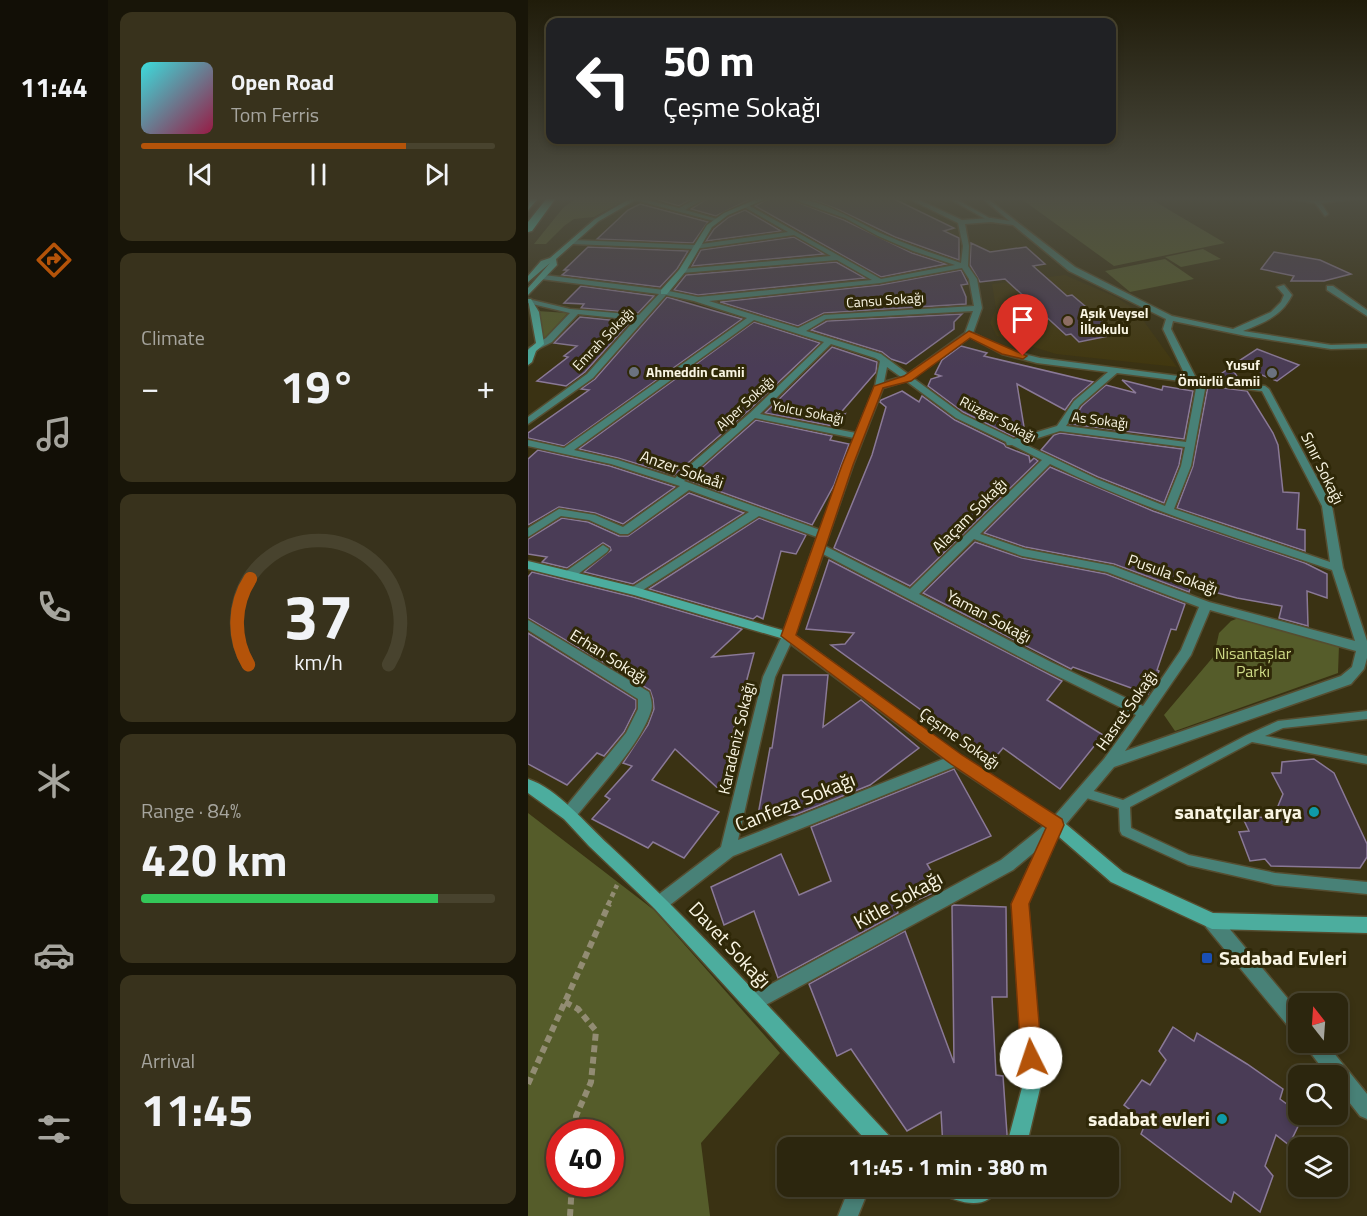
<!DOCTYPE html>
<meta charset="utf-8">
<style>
:root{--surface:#2c260e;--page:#38321c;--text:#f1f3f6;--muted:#a6a59e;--line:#48432e;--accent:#b45309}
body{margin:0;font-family:"Titillium Web",sans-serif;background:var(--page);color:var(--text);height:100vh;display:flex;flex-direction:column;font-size:22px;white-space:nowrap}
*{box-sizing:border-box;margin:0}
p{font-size:20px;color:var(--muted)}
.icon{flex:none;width:33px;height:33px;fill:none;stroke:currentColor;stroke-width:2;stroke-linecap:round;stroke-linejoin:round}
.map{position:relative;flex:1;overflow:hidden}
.drawer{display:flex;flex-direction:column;gap:12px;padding:12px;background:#181508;width:420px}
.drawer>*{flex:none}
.top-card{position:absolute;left:18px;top:18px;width:570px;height:126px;border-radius:12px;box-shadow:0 3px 9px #0003,0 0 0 2px var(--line);background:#202124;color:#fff;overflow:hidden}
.needle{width:39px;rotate:343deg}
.controls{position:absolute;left:760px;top:993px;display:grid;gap:12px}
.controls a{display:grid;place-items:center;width:60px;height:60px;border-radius:12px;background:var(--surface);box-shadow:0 3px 9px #0003,0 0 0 2px var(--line);font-size:30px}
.speed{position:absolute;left:18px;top:1119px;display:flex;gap:12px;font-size:30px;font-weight:700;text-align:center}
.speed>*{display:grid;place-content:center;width:78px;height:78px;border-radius:50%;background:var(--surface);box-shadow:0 3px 9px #0003,0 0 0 2px var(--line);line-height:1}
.speed .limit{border:9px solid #d22;background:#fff;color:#111}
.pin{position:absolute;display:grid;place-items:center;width:51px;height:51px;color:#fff;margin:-62px -26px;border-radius:50% 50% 50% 0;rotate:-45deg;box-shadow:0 0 6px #0007}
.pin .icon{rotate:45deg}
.me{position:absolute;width:66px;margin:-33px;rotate:356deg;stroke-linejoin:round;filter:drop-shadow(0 0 4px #0008)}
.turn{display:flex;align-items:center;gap:21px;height:126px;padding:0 18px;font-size:27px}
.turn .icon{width:78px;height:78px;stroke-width:2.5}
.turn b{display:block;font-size:42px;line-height:51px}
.big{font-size:45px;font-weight:700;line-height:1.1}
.drawer .widget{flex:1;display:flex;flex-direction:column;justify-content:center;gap:9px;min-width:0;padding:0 21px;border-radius:12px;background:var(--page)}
.drawer .dial{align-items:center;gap:0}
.dial svg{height:156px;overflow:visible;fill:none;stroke:var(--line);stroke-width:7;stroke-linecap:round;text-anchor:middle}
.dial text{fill:var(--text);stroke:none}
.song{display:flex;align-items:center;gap:18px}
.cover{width:72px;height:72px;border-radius:9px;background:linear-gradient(135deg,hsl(180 70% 55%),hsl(340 70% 35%))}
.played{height:6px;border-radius:3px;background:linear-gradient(90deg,var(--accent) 75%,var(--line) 75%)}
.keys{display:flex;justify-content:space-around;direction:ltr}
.heat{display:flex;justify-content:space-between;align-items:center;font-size:33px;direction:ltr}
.charge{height:9px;border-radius:4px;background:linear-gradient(90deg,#34c759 84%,var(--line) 0)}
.trip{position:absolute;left:249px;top:1137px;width:342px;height:60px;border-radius:12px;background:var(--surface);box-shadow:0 3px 9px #0003,0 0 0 2px var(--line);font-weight:700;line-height:60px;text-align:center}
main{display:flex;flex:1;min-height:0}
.dock{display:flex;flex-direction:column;width:108px;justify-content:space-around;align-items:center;background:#120f06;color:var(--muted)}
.dock .icon{width:42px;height:42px}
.dock .current{color:var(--accent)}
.dock b{font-size:27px;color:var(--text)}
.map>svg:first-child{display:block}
.built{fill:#41370f}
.green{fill:#555c2a;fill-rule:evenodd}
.building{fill:#4a3c56;stroke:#8a7997;stroke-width:1.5}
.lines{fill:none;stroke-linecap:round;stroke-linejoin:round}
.lane-casing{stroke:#554d30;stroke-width:3}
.street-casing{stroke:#554d30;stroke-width:3}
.secondary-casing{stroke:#554d30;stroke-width:3}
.highway-casing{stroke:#554d30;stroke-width:3}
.path-far1{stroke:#928c73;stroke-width:4.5;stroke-dasharray:5 4;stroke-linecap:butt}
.path{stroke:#928c73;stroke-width:6;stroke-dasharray:7 4.5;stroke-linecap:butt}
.lane{fill:#488177;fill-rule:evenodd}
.street{fill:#488177;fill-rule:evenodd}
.secondary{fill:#4cad9e;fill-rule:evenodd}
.highway{fill:#46eed7;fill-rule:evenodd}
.route{fill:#b45309;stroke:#753606;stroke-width:1.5}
.education-dot{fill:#8d6e63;stroke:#2f2808;stroke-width:2}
.worship-dot{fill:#6b7280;stroke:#2f2808;stroke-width:2}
.culture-dot{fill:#0f9aa8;stroke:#2f2808;stroke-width:2}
.transit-dot{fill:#1a4fb4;stroke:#2f2808;stroke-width:2}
.labels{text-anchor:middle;stroke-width:6;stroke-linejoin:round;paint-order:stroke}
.far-street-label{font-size:14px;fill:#f9f5e3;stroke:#2f2808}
.far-poi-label{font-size:14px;font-weight:bold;fill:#f9f5e3;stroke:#2f2808;text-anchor:start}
.street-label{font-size:16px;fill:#f9f5e3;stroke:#2f2808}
.park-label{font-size:16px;fill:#ceda86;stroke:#2f2808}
.near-street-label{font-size:20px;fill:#f9f5e3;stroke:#2f2808}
.near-poi-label{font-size:20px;font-weight:bold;fill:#f9f5e3;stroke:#2f2808;text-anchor:end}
</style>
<main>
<nav class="dock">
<b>11:44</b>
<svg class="icon current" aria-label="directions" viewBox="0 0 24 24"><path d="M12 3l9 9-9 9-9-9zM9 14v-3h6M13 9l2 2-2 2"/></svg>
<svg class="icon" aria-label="music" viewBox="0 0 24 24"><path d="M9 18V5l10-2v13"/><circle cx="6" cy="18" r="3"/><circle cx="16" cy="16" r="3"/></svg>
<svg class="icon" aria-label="phone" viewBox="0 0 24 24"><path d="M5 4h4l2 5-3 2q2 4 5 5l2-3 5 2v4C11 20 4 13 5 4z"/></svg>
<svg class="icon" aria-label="climate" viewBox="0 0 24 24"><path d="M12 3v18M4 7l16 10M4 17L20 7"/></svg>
<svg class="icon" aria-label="car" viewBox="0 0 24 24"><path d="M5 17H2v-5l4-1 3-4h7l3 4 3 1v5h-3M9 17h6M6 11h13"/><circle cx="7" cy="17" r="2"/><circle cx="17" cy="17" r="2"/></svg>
<svg class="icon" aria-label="filters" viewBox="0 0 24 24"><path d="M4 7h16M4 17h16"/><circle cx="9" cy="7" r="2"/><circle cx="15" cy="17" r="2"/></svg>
</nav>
<section class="drawer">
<div class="widget">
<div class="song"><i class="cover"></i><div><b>Open Road</b><p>Tom Ferris</p></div></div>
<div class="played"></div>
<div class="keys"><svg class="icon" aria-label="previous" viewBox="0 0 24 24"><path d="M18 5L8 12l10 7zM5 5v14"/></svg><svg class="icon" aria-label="pause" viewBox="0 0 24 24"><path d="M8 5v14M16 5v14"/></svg><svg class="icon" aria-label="next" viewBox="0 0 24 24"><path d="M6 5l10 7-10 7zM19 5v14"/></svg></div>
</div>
<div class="widget"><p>Climate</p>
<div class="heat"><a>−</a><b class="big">19°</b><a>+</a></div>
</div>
<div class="widget dial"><svg viewBox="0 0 100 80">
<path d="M14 69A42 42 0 1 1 86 69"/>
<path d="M14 69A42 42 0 0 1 15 25" stroke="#b45309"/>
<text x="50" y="56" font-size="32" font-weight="700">37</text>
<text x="50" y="72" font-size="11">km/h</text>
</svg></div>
<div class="widget"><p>Range · 84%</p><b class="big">420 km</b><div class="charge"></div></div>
<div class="widget"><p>Arrival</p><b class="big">11:45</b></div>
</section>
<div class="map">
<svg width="839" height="1216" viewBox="0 0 839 1216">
<rect width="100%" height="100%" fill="#3a3213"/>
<path class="built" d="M537 275 590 298 603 307 615 320 649 367 528 354 469 336 462 323 468 308 464 284Z"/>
<g class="green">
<path d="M49 198H101L66 217 46 219 36 226 18 244H6L35 208Z"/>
<path d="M492 198H621L697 243 586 266Z"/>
<path d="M675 249 693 259 653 267 637 257Z"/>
<path d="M637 259 666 279 602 292 577 271Z"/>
<path d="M9 311 40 313 14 341Z"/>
<path d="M713 617 811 645 810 673 647 731 636 715 686 656 691 633 703 621Z"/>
<path d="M0 813 126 910 252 1053 173 1143 182 1216H0ZM32 1132H82V1184H32Z"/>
</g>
<g class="building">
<path d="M124 198H165L151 206Z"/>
<path d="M180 198H225L188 216 163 209Z"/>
<path d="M242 198H259L316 220 384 253 418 264 353 277 227 206Z"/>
<path d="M280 198H364L426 228 416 231 431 238V260L367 237 311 210Z"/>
<path d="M112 204 180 222 165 243 69 239 100 210Z"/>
<path d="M217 210 253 231 178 241 186 229 201 217Z"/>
<path d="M266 237 296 254 164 266 173 250Z"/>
<path d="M443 243 462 252 498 247 517 264 505 266 539 296 544 295 590 334 551 342 543 334 538 335 477 279 452 282 442 265Z"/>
<path d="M60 247 160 251 149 269 132 287 34 275 40 270H36Z"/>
<path d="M746 252 792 260 823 274 796 281H763L766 276 733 269Z"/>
<path d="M308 262 337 278 170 295 146 290 158 275Z"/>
<path d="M433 270 440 284 433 285 438 297V304L296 313 270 326 192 302 352 285Z"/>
<path d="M53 286 126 296 110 313 53 308 56 304 36 303Z"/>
<path d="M139 297 214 319 36 446 0 438V433L61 390 53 389 67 379Z"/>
<path d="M434 314 426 322V329L378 364 363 359 354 352 283 330 299 321Z"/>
<path d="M52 317 102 322 57 372 38 386 9 381 40 357 36 356 49 346 26 343Z"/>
<path d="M226 322 292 343 220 411 146 475 90 458 51 449Z"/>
<path d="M433 346 459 353 456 356 565 382 545 399 537 410 489 384 497 433 486 437 435 412 400 386 403 379 413 376 407 374 414 360Z"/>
<path d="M304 347 349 362 348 372 309 417 317 414 309 427 237 413Z"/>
<path d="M729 349 771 365 749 381 706 364Z"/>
<path d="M703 367 712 381 687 378Z"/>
<path d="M594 380 634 390 635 386 665 391 656 439 542 424 554 406 578 385 608 393Z"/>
<path d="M680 386 719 391 745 433 750 445 755 492 771 493 769 529 777 530V551L649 508 665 466Z"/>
<path d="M374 391 391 402 394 396 427 420 476 444 478 447 501 456 502 462 506 458 510 461 382 586 306 548 344 455 358 407 352 402 353 400Z"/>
<path d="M228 420 304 436 302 440 321 444 306 485 284 525 160 480Z"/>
<path d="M532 433 654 449 651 465 636 503 570 477 513 450 526 435Z"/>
<path d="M10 450 82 466 147 487 95 524 67 513 31 507 0 525V459Z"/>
<path d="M522 467 625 511 777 563 799 574V598L779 591 780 626 751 618 754 606 709 598 663 586 661 592 586 564 497 547 456 533Z"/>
<path d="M161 493 216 513 105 584 56 572 83 550 82 547 75 543 39 568 14 562 19 557 0 554V539L34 518 60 522 91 536H100Z"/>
<path d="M231 518 278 535 268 554 253 551 235 619 229 616 225 619 121 589Z"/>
<path d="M447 542 494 558 578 574 657 604 648 630 643 629 629 670 631 671 620 694 545 667 543 669 395 593Z"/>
<path d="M301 560 534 681 519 700 575 735 532 789 475 748 462 764 439 750 443 746 303 645 317 644 326 633 278 629Z"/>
<path d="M4 572 105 597 214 629 184 657 226 653 203 739 208 740 194 792 147 749 124 780 191 812 156 858 125 842 120 848 64 819 82 799 77 796 104 766 95 763 120 725 126 709 125 699 122 690 0 618V577Z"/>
<path d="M0 633 108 700V708L96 732 76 756 69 753 39 785 0 764Z"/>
<path d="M255 675H300L295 727 333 700 391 748 342 785 267 815H230L242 748H244Z"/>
<path d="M786 759 806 773 839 844V857L832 868 743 866 737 859 722 861 711 832 721 831 714 816 745 818 755 794 744 773H753L754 762Z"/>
<path d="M426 769 463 836 399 864 414 889 369 909 370 913 250 978 226 911 196 925 183 887 253 854 271 895 303 881 283 827Z"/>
<path d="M426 905 478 907 479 997H464L468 1075 475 1076 479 1134V1137L453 1148H415L413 1112 379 1131 323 1049 309 1056 281 984 377 931 426 1063 424 906Z"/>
<path d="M645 1027 666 1041 669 1033 719 1064 755 1089 752 1099 775 1116 761 1145 748 1135 737 1166 745 1176 732 1212 706 1192 703 1202 613 1134 618 1122 596 1105 614 1080 622 1085 638 1060 631 1051Z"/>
</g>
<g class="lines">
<defs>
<g id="lane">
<path d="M420 198H426L465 220 461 221Z"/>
<path d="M454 198H459L489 222V224H485Z"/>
<path d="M839 711V719L755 728 737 736 839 756V764L724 742 602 807 603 828 661 855 747 873 839 882V894L747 885 660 865 594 835 592 831 591 808 552 796 551 793 552 790 556 788 595 800 719 735 750 721Z"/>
</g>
<g id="street">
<path d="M110 198 151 208 170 198H178L157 210 193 220 190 222 103 199Z"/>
<path d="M261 198C294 198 328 222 357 235 382 246 407 254 433 263L435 246 430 223 379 198H387L434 220 463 218 489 222 547 267 644 316 705 329 743 312 753 302 756 295 749 287 756 285 764 295C754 316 735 323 715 331L803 345 839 344V348L803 349 718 336 645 321 643 329 668 378 737 386 741 389 804 506 815 568 839 641V658L836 669 823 684 586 767 533 830 485 870 225 1012 219 1009 216 1003 219 997 473 860 523 820 576 759 608 715 513 668 295 554 266 636 247 677 210 840 423 756 428 754 433 756 435 760 433 764 205 856 138 908 132 911 126 908 124 903 126 898 193 847 235 677 254 636 289 537 231 516 107 595 101 591 103 588 221 512 161 490 100 534H92L61 520 33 516 0 537V528L31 509 67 515 95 527 152 486 83 464 0 446V440L36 448 219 318 166 301 138 295 65 378 0 424V417L59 374 107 320 50 314 24 342 4 352 0 350 1 348 18 338 42 313 0 303V299L42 309 111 315 131 294 13 279 12 277 16 275 136 290 170 297 344 280 309 260 154 273 150 271 154 269 303 256 266 235 166 249 45 244 42 242 45 240 166 245 260 232 216 207V205L218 204 353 279 427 265 385 251 350 236 317 218ZM463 222 485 225 541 271 638 319 635 329 658 377 512 358 480 350 445 333 454 308 449 279 440 266 441 246 437 224ZM434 268 441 279 446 306 296 315 270 328 181 301 352 283ZM445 311 437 333 380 374 353 354 278 331 298 319ZM226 320 296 342 222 413 147 478 90 460 46 450ZM442 337 474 354 509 363 580 372 546 401 529 426 486 439 434 414 385 378ZM303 344 347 358 352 361 347 386 328 433 232 414ZM359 367 373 377 356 382ZM589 373 669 383 658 442 538 426 552 405ZM378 381 428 418 478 442 479 445H484L514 460 382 589 297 546 325 465 355 388ZM678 384 734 391 794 506 802 562 646 509 663 466ZM227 418 326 438 292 530 156 481ZM532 431 657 447 653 466 637 506 569 479 494 443ZM522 464C612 508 709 538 804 570L827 641 681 602 585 566 496 549 452 534ZM446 539 494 556 579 572 671 607 653 650 615 706 523 662 391 594ZM682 610 828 651 824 667 813 676 597 751 663 655Z"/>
<path d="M757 198H835L793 203 800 214 797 216 787 203Z"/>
<path d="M799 286H805L839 310V316L799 290Z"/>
<path d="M75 545 81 549 79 552 45 578H37L35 575 37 572Z"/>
<path d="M0 620 121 692C123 698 125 705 123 711 113 744 69 790 46 819L41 821 36 819 34 814 36 809 98 733 110 709V699L0 630Z"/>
<path d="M684 913 690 915 771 1012V1035L765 1032 678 927 676 921 678 915Z"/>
<path d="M776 1042H797L839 1094V1119L832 1116 810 1088V1076H800L779 1048Z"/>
<path d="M322 1186H342L330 1216H310Z"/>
</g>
<g id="secondary">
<path d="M103 198H111L71 221 28 259 29 265 0 295V288L22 263 0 282V276L13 261 22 258 67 219Z"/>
<path d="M231 198H240L200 215 184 227 158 271 139 294H133V290L151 270 179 225 196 213Z"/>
<path d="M0 299H3L11 312 16 344 8 351 4 362 0 365V350L8 343Z"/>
<path d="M0 561 107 587 264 633 433 756 533 820 595 872 685 913 839 917V933L684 929 583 882 530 836 500 904 514 1080 498 1148H478L496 1080 484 904 519 828 423 764 256 639 106 595 0 569Z"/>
<path d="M0 779C30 789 58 824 81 845 181 938 272 1041 366 1141L369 1148H345L126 908 61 846 36 819 0 793Z"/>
<path d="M407 1186H471C460 1213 430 1202 410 1193Z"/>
</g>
<g id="highway">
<path d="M2 198H11L0 210Z"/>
<path d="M19 198H28L4 231 0 232V222Z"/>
</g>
</defs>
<use href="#lane" class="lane-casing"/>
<use href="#street" class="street-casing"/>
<use href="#secondary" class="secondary-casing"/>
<use href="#highway" class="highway-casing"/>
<path class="path-far1" d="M80 905 89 885"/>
<g class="path">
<path d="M37 1002 50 1009 68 1031 63 1082 48 1116 47 1132"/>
<path d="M0 1084 81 904"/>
<path d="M42 1216 44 1184"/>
</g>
<use href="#lane" class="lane"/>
<use href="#street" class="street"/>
<use href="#secondary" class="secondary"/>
<use href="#highway" class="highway"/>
</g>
<linearGradient id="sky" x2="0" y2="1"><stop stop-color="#201c0a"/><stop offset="0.54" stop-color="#4f4f44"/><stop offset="1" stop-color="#4f4f44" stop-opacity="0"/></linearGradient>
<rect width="839" height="368" fill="url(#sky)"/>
<path class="route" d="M441 331 499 356 495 359 474 354 442 338 383 381 355 388 325 465 268 635 434 755 534 819 536 825 501 904 514 1058 511 1065 503 1068 496 1065 493 1058 483 904 518 828 423 764 253 636 314 465 346 386 376 376Z"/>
<circle class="education-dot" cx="540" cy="321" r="6"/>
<g class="worship-dot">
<circle cx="106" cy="372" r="6"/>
<circle cx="744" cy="373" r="6"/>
</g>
<g class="culture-dot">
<circle cx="786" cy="812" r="6"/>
<circle cx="694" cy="1119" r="6"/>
</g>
<rect class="transit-dot" x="673" y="952" width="12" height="12" rx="3"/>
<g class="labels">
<g class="far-street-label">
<text transform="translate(357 300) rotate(-4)" y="5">Cansu Sokağı</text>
<text transform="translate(75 339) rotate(-46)" y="5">Emrah Sokağı</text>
<text transform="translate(217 403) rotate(-43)" y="5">Alper Sokağı</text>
<text transform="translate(280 412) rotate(11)" y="5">Yolcu Sokağı</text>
<text transform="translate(470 419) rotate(27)" y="5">Rüzgar Sokağı</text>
<text transform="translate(572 420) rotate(7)" y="5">As Sokağı</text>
</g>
<g class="far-poi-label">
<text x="552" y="318">Aşık Veysel<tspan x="552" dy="16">İlkokulu</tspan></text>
<text x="732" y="370" text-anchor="end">Yusuf<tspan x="732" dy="16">Ömürlü Camii</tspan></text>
<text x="118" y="377">Ahmeddin Camii</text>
</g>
<g class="street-label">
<text transform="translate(795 468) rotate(64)" y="6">Sınır Sokağı</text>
<text transform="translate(154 469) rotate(19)" y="6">Anzer Sokaåi</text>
<text transform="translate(441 515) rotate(-45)" y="6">Alaçam Sokağı</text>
<text transform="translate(645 574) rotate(19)" y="6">Pusula Sokağı</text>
<text transform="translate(461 616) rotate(28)" y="6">Yaman Sokağı</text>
<text transform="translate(81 656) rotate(32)" y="6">Erhan Sokağı</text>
<text transform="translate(598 710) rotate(-55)" y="6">Hasret Sokağı</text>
<text transform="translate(208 738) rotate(-77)" y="6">Karadeniz Sokağı</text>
<text transform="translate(432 738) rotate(35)" y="6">Çeşme Sokağı</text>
</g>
<g class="park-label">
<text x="725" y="659">Nisantaşlar<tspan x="725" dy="18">Parkı</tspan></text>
</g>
<g class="near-street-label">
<text transform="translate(267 802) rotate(-22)" y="7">Canfeza Sokağı</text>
<text transform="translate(370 900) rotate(-29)" y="7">Kitle Sokağı</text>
<text transform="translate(202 945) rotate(47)" y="7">Davet Sokağı</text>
</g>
<g class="near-poi-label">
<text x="774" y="819">sanatçılar arya</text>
<text x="691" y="965" text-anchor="start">Sadabad Evleri</text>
<text x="682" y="1126">sadabat evleri</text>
</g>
</g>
</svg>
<div class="controls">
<a><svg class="needle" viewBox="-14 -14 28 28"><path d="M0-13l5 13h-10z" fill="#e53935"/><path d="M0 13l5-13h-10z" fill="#a6a59e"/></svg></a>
<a><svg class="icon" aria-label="search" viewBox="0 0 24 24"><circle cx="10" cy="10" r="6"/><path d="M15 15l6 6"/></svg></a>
<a><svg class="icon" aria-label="layers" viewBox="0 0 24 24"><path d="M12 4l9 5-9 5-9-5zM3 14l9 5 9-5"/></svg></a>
</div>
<div class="speed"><div class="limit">40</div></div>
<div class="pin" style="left:495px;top:356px;background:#d93025"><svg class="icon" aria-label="arrive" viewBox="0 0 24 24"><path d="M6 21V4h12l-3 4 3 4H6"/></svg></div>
<svg class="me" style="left:503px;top:1058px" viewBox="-20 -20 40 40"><circle r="19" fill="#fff"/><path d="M0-13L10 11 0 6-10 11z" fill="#b45309"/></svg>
<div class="trip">11:45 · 1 min · 380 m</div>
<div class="top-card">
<div class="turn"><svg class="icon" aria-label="left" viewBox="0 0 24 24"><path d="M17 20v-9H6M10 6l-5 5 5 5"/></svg><div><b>50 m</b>Çeşme Sokağı</div></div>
</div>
</div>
</main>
